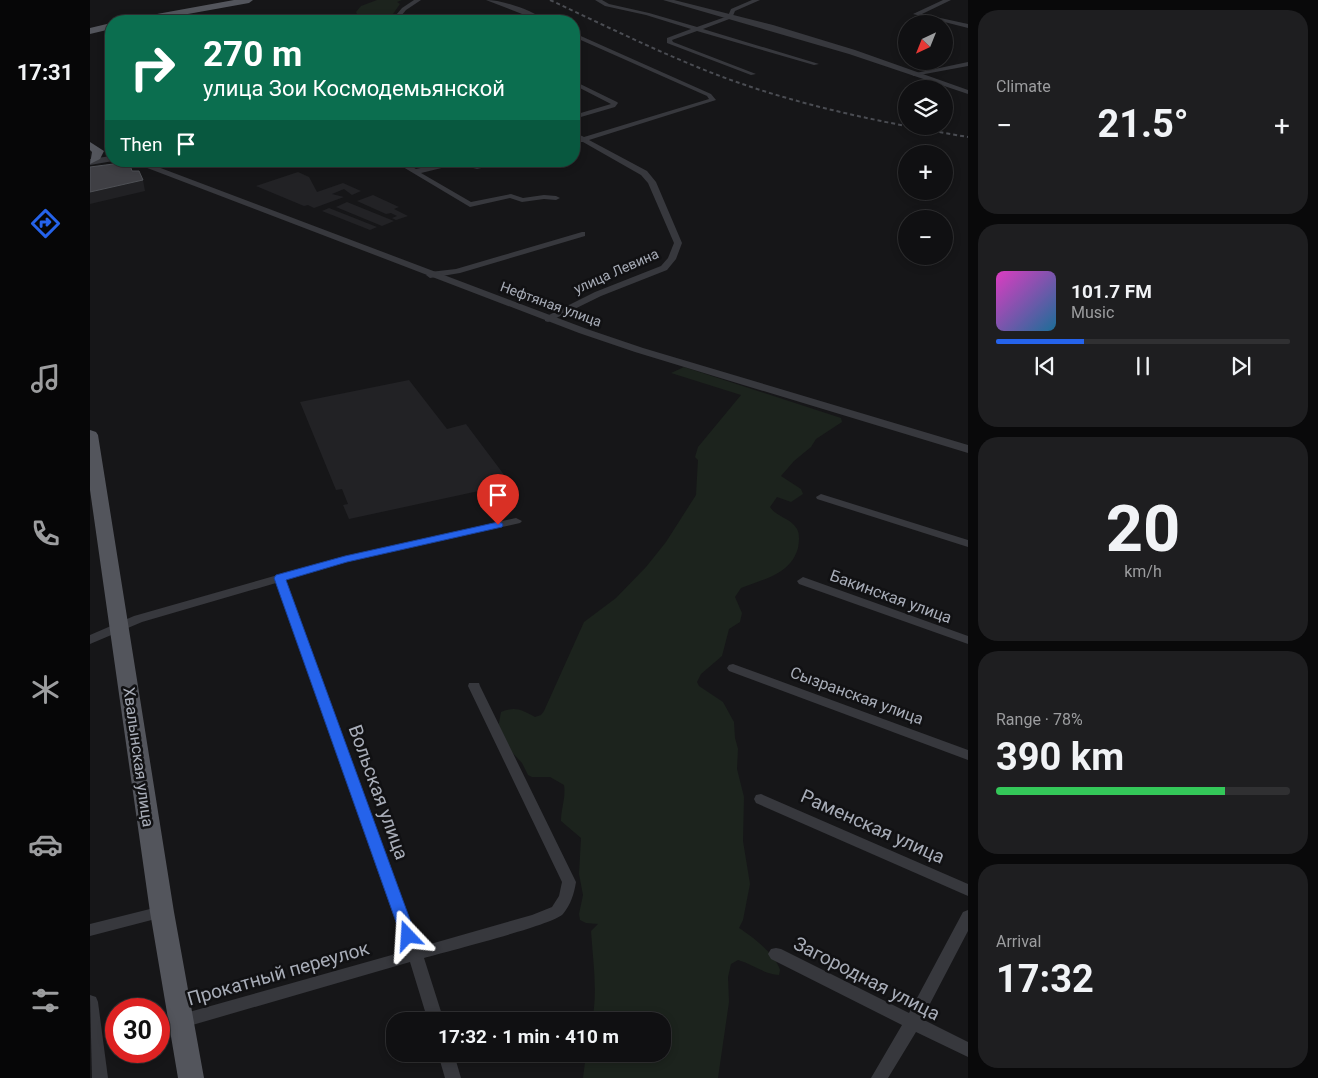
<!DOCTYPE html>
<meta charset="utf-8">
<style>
:root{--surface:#101012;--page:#1e1e20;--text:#f1f3f6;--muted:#9c9d9f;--line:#303032;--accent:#2563eb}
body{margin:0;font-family:Roboto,sans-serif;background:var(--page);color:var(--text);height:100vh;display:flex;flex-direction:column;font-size:19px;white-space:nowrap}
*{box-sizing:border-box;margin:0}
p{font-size:16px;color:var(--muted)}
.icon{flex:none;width:28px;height:28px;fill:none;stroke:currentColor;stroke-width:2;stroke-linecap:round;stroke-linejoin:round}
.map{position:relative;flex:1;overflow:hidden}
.details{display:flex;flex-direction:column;gap:10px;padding:10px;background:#09090a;width:350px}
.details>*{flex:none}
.guide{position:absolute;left:15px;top:15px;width:475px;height:152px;border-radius:20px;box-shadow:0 2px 8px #0003,0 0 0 1px var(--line);background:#0b6e4f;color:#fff;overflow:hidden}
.needle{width:32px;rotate:223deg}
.fabs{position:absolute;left:808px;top:15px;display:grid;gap:10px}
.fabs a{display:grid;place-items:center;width:55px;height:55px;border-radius:50%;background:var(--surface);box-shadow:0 2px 8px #0003,0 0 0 1px var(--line);font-size:25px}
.speed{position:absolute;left:15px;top:998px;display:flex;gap:10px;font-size:25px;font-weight:700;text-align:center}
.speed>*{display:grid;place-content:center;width:65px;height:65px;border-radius:50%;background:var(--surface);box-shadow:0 2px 8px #0003,0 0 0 1px var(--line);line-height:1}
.speed .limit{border:8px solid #d22;background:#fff;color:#111}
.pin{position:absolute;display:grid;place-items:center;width:42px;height:42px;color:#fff;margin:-51px -21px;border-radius:50% 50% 50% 0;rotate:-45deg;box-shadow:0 0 5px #0007}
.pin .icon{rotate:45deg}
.me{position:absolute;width:55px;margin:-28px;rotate:340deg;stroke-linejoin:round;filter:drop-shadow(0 0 4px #0008)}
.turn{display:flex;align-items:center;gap:18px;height:105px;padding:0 15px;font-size:22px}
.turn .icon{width:65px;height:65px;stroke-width:2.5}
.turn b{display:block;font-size:35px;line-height:42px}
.then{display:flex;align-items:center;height:48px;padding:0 15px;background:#0003;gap:10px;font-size:19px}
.big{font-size:38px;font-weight:700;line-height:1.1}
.details .widget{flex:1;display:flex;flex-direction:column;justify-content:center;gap:8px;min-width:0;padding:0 18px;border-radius:20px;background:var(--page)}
.details .dial{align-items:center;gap:0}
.dial b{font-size:65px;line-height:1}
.song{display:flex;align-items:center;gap:15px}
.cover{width:60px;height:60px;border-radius:8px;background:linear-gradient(135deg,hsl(310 70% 55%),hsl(200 70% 35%))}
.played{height:5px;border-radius:2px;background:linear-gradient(90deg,var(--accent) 30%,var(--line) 30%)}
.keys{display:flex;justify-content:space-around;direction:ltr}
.heat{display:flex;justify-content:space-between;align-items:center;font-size:28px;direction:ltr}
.charge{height:8px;border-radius:4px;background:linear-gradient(90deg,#34c759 78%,var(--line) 0)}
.trip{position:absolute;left:296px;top:1012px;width:285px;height:50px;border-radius:20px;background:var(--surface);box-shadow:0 2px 8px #0003,0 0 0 1px var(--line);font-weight:700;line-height:50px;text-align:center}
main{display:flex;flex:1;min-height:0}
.tab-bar{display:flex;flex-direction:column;width:90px;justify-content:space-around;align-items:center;background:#060607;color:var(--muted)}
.tab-bar .icon{width:35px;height:35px}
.tab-bar .on{color:var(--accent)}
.tab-bar b{font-size:22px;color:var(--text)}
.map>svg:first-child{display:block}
.built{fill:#222225}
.green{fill:#1c231d}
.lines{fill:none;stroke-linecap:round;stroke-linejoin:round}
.minor{fill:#37383d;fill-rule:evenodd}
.tertiary{fill:#37383d;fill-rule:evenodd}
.primary{fill:#53555c;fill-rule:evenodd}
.rail{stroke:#4a4c52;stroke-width:2;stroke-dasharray:4 3;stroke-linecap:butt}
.shaded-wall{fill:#212124}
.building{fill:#3f3f44;stroke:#4f5156}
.route{fill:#2563eb;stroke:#184099}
.labels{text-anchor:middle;stroke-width:5;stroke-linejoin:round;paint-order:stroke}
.far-street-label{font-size:14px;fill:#a8adb8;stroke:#111113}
.street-label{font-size:16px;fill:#a8adb8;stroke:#111113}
.near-street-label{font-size:19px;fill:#a8adb8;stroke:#111113}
</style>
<main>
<nav class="tab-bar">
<b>17:31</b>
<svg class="icon on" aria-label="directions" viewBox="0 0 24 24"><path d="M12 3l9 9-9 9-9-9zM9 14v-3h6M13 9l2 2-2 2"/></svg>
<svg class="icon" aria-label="music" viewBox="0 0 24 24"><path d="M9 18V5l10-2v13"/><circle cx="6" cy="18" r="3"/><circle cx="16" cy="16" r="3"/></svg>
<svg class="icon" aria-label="phone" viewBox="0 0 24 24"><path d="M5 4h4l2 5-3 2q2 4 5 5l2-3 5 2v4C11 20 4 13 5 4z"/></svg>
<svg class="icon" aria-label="climate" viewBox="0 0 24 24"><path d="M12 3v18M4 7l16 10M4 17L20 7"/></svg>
<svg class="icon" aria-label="car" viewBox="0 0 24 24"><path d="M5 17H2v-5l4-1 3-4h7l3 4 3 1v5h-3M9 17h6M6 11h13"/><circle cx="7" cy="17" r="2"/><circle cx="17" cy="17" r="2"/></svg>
<svg class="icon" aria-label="filters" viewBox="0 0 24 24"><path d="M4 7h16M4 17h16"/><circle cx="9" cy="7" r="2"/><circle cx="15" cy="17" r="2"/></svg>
</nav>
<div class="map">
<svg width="878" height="1078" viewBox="0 0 878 1078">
<rect width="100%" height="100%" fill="#161618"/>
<g class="built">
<path d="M208 172 219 177 227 192 253 183 271 191 262 195 254 189 242 194 254 197 224 208 218 205 214 206 166 186Z"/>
<path d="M283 195 309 207 304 209 318 216 306 220 302 218 307 216 301 213 296 214 267 201Z"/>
<path d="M257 202 304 221 292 226 246 207Z"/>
<path d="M239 208 287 227 280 230 232 211Z"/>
<path d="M319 380 357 429 376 424 421 484 259 519 253 505 258 504 252 489 246 490 210 402Z"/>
</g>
<g class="green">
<path d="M287 0H312L307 2 310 4 298 21H270L266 12 271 6Z"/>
<path d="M594 367 751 418 752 422 726 439 721 447 704 461 691 476 711 489 713 494 701 502 687 497 680 507C686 517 701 518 707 529 710 534 709 542 708 548 701 574 674 579 651 588L645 597 652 613 650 622 639 629 632 656 611 674 607 682 609 686 633 702 644 722 645 738 648 749 647 769 654 797 653 841 660 884 653 920 649 928C663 937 685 954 690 970L689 975C674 974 662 964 648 960L641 964 638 977 639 1002 628 1078H493L496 1054H572V1021H502C508 992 503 961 501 931L508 924 496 923 490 920 489 914 493 895 489 874 491 838 471 821C471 808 476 798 474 785L460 777H442L438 775 432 763 416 746 408 728 411 712C425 706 432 710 445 717L451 715 454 711 494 622 526 598 556 567 576 542 606 495 608 460 605 457 608 447 651 395 581 373Z"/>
</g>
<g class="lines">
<g class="minor">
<path d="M324 0H331L316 10 307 21H301L312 8Z"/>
<path d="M396 0C414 0 443 11 457 21H450Z"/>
<path d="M505 0H512L519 4 559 13 607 27 638 16 641 9 662 0H670L645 11 642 18 613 29 729 64 724 65 607 31 582 40 583 42 666 74 661 75 577 43V38L601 29 556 15 515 6Z"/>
<path d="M853 0H861L832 14 878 24V28L823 14Z"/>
<path d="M484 33 621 94 626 100 499 140 557 171 566 182 592 243 586 259 577 270 511 296 458 322 455 321V317L505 292 571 266 578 258 584 243 558 183 551 175 493 142H488L484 137V132L494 137 619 99 617 96 484 37Z"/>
<path d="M878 62V66L824 76 821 74Z"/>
<path d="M484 81 527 102 528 103 525 107 484 119V115L521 104 484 85Z"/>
<path d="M55 161H75L52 166 48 164Z"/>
<path d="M303 161H313L326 169 362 161H374L387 165 405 161H421L387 169 368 164 331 173 381 202 421 194 433 198 454 195 466 196 470 198 466 200 454 199 432 202 420 198 380 207Z"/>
<path d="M492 232H495V236L370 273 340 278 336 275 340 272 366 269Z"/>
<path d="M731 494 878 540V547L727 499 726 497Z"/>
<path d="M426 518 432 521 430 523 257 562 196 580 330 947 442 915 462 907 469 896 472 882 378 686 379 683H389L390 686 486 882C484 894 481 904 473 914 463 925 355 952 334 958L354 1021H338L320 962 92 1028 86 1026 84 1021 86 1016 92 1014 316 951 186 583 52 622 0 644V635L44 616 251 557Z"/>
<path d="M713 577 878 636V644L709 584 707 581Z"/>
<path d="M643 664 878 750V760L639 671 637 668 639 665Z"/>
<path d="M671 794 878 884V896L666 803 664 799 666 795Z"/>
<path d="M72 906 77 908 80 912 77 916 0 936V924Z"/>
<path d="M878 910V931L832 1019 878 1042V1057L826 1032 798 1078H781L812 1025 681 959 678 954 681 949 686 948 691 949 819 1013 873 912Z"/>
<path d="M0 995 6 997 8 1002 18 1078H2Z"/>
<path d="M348 1054H364L371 1078H355Z"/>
</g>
<g class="tertiary">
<path d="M573 0H584L683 25 765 50 878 90V94L759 54Z"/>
<path d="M21 156 23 161 0 165V159Z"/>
<path d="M39 161H52L497 329 553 348 878 445V453L545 352 489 333Z"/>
</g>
<g class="primary">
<path d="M144 0H163L159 3 59 21H40L45 18Z"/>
<path d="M21 23V29L0 34V28Z"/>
<path d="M0 142 14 151 10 159 0 164 2 152 0 150Z"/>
<path d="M0 430 6 432 8 435 84 912 114 1078H88L60 912 0 490Z"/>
</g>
<path class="rail" d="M460 0C516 26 572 54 630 76 710 106 794 123 878 137"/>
</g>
<path class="shaded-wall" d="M53 180 55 191 0 204V192Z"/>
<path class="building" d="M39 162 42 171H49L53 180 0 192V167Z"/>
<path class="route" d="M408 522 412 523 413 525 412 527 257 562 196 580 326 936 324 941 318 942 313 941 311 936 184 578 186 575 255 556Z"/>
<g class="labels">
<g class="far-street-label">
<text transform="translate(526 271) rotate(-24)" y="5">улица Левина</text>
<text transform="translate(461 304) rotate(20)" y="5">Нефтяная улица</text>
</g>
<g class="street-label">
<text transform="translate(801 596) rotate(20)" y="6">Бакинская улица</text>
<text transform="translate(767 695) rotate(20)" y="6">Сызранская улица</text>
<text transform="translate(49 757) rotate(82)" y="6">Хвалынская улица</text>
</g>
<g class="near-street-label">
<text transform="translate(289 792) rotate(70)" y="7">Вольская улица</text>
<text transform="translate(783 826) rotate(24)" y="7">Раменская улица</text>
<text transform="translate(188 973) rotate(-16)" y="7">Прокатный переулок</text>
<text transform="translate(777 978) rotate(27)" y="7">Загородная улица</text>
</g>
</g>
</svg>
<div class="fabs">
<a><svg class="needle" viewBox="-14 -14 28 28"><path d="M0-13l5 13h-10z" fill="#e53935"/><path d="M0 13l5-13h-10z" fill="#9c9d9f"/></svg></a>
<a><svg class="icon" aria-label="layers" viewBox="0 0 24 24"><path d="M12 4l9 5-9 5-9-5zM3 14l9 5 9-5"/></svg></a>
<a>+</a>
<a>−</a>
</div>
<div class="speed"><div class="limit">30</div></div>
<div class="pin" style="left:408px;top:525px;background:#d93025"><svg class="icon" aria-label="arrive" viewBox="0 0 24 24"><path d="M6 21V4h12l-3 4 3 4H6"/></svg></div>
<svg class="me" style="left:318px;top:936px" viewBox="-20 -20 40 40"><path d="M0-17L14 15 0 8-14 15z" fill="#2563eb" stroke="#fff" stroke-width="4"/></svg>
<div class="trip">17:32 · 1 min · 410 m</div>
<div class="guide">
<div class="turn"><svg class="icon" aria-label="right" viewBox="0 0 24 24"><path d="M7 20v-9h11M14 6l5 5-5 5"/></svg><div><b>270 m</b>улица Зои Космодемьянской</div></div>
<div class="then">Then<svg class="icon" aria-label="arrive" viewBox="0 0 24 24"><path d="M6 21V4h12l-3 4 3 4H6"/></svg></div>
</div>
</div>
<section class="details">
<div class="widget"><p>Climate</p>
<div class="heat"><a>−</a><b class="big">21.5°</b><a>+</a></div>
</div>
<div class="widget">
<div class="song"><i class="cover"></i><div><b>101.7 FM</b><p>Music</p></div></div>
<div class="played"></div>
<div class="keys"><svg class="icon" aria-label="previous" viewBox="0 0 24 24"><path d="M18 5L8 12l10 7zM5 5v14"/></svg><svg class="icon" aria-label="pause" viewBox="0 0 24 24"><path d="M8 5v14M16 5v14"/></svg><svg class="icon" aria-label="next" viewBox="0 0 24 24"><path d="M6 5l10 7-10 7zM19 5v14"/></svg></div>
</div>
<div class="widget dial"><b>20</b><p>km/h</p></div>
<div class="widget"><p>Range · 78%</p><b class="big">390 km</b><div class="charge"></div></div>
<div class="widget"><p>Arrival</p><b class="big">17:32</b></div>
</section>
</main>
